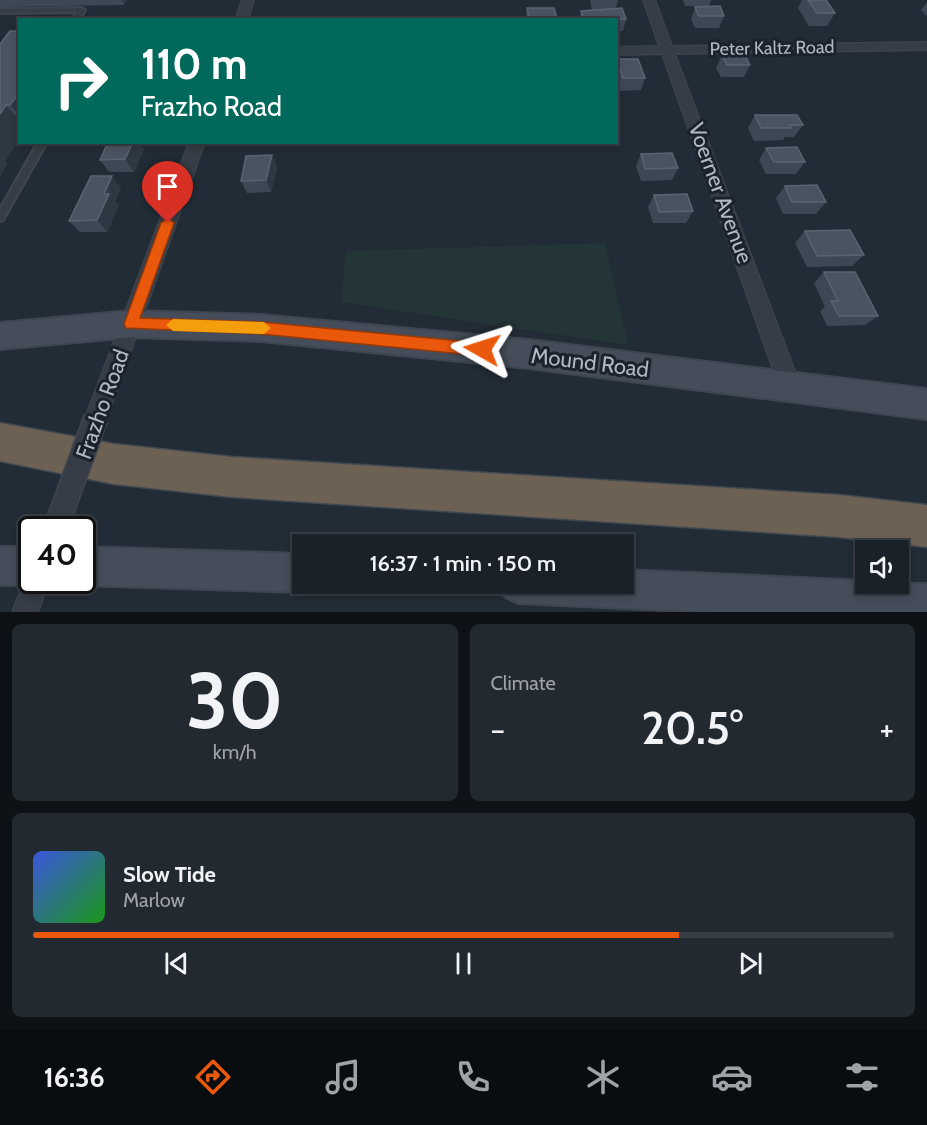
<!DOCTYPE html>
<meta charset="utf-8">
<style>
:root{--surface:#1a2128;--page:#232930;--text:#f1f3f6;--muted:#9fa3a8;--line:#383e45;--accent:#ea580c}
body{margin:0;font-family:Cabin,sans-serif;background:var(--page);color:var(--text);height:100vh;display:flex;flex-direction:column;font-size:22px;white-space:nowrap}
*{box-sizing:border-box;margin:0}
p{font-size:20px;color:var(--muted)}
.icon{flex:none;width:33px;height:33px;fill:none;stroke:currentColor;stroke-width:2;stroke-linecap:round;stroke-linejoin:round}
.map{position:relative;height:612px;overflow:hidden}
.panel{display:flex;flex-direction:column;gap:12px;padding:12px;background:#0e1216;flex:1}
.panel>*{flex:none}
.banner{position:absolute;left:18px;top:18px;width:600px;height:126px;border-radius:0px;box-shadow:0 3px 9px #0003,0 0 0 2px var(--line);background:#00695c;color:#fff;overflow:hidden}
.fabs{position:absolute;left:855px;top:540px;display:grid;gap:12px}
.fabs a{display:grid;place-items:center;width:54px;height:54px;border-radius:0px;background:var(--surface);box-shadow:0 3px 9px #0003,0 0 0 2px var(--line);font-size:30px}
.speed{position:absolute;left:18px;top:516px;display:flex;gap:12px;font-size:30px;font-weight:700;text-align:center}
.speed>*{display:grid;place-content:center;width:78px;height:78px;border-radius:50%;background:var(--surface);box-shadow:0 3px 9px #0003,0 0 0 2px var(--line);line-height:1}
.speed .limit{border:3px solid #111;border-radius:9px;background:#fff;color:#111}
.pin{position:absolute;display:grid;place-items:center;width:51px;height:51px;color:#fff;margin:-62px -26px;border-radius:50% 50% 50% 0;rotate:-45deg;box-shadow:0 0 6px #0007}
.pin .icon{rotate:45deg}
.me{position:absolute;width:66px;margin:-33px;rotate:276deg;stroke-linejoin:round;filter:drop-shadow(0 0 4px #0008)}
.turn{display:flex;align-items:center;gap:21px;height:126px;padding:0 24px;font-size:27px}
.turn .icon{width:78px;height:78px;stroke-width:2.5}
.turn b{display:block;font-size:42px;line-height:51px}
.big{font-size:45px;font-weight:600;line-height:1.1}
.panel .card{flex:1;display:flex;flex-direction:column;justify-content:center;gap:9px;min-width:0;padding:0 21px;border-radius:9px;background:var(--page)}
.panel .dial{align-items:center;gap:0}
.dial b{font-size:78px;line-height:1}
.song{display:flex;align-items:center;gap:18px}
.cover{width:72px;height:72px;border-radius:9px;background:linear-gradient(135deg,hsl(230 70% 55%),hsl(120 70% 35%))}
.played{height:6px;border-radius:3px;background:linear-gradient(90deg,var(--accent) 75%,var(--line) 75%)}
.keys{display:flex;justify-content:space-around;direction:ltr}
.heat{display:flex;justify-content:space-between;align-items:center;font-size:33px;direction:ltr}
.panel .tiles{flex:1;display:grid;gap:12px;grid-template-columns:1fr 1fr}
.card:last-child{grid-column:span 2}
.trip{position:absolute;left:292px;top:534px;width:342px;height:60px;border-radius:0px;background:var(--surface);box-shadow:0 3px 9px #0003,0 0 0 2px var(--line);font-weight:600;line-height:60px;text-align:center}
.tabs{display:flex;height:96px;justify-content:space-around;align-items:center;background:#0a0d10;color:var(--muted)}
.tabs .icon{width:42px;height:42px}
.tabs .on{color:var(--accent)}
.tabs b{font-size:27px;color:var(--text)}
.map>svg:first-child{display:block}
.green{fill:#243537}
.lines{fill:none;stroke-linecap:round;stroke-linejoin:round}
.lane-casing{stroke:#3f4650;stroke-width:4}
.street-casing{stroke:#3f4650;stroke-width:2}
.secondary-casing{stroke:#3f4650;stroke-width:4}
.highway-casing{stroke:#404851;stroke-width:3}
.lane{fill:#363d46;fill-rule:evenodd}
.street{fill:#363d46;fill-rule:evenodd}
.secondary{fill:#444d59;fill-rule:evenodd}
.highway{fill:#6c6153;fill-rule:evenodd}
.street-bridge-casing{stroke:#3f4650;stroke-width:26;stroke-linecap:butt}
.street-bridge{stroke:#363d46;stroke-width:23}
.wall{fill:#3e4854}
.shaded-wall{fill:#2d3843}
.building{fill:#4a5460;stroke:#5a6470;stroke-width:1.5}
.route{fill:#ea580c;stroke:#983908;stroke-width:1.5}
.slow{fill:#f59e0b}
.labels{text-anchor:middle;stroke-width:6;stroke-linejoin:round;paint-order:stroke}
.far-street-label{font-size:18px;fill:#b0b8c3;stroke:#1b222b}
.street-label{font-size:22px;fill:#b0b8c3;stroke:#1b222b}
</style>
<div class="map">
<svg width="927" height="612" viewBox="0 0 927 612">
<rect width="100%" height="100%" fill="#222c36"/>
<path class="green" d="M605 243 628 345 341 302 346 251Z"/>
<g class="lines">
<defs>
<g id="lane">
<path d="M82 8 85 10 79 20H72L77 12 0 13V9Z"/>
<path d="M38 142H47L3 220 0 221V209Z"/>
</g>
<g id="street">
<path d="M242 0H254L248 20H235Z"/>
<path d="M643 0H655L672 46 927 42V50L675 54 801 387 798 394 790 397 782 394 779 387 662 54 616 55V47L659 46Z"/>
<path d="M189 142H205L107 418 104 426 96 429 88 426 85 418Z"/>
<path d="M32 569V580H50L38 612H12L28 571Z"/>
</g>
<g id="secondary">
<path d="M131 311 261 315 529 340 927 389V419L529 368 261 341 131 337 0 349V323Z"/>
<path d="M0 547H32V580H42L32 585H0Z"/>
<path d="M82 547 303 554V584H317L303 592 82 585 72 580H82Z"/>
<path d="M624 570 866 581V584H927V612H708L518 603 505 597 499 584H624Z"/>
</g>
<path id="highway" d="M0 423 114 444 232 457 839 495 927 505V547L839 537 232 497 114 484 0 461Z"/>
</defs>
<use href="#lane" class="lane-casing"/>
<use href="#street" class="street-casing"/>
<use href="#secondary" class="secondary-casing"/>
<use href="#highway" class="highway-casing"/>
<use href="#lane" class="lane"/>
<use href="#street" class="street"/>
<use href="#secondary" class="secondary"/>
<use href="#highway" class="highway"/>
<defs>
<path id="street-bridge" d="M55 530 96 418"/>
</defs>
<use href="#street-bridge" class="street-bridge-casing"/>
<use href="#street-bridge" class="street-bridge"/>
</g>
<g class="wall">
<path d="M0 0H127L124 5 0 7Z"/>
<path d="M590 0H618L616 8 626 19 623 31H616V20H579L581 11 592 10Z"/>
<path d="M683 0H711L709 6H685Z"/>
<path d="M802 0H826L835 13 827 26H809L798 8Z"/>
<path d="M927 2V16L921 10Z"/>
<path d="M695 7 724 16 719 28H695L691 19Z"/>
<path d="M527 8 557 18V20H526Z"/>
<path d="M20 31V138L5 161 7 164 0 176V44Z"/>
<path d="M722 55 750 65 744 77H721L716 68Z"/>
<path d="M617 59 645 78 641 90 620 91 616 81Z"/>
<path d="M755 115 803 125 794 137H785L783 140 754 141 748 128Z"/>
<path d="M236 142H278V143L237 144Z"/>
<path d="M141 146 144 149 134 172H109L100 160Z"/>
<path d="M766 148 805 162 796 174H766L759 160Z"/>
<path d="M641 154 678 168 672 180 641 181 636 166Z"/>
<path d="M272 155 277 168 271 192 247 193 241 181Z"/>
<path d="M785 186 826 202 816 214H783L776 198Z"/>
<path d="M121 188 115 201 119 205 107 232H80L69 221Z"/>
<path d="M654 195 693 211 686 223H653L648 207Z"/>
<path d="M805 231 864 255 852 266 807 267 795 243Z"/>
<path d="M824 272 878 316 865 325 827 326 820 311 825 307 814 283Z"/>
</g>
<g class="shaded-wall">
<path d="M122 0H127L124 5Z"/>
<path d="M20 92V116L10 105Z"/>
<path d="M6 105 20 121V138L5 161 7 164 0 176V114Z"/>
<path d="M133 142H143L141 146 144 149 134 172 125 159Z"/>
<path d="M272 155 277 168 271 192 266 180Z"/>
<path d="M112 176 121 188 115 201 119 205 107 232 97 220 104 194Z"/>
</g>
<g class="building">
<path d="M808 0H826L835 13H817Z"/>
<path d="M720 6 724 16H699L695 7Z"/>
<path d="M527 8H554L557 18 529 19Z"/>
<path d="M622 8 626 19H583L581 11Z"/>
<path d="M10 31H20V92L10 105H6L0 114V44Z"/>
<path d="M722 55H745L750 65H727Z"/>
<path d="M617 59H638L645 78H623Z"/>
<path d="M755 115H797L803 125H790L791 128H761Z"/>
<path d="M108 142H133L125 159 100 160Z"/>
<path d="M797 147 805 162H774L766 148Z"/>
<path d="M672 153 678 168 645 169 641 154Z"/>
<path d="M272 155 266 180 241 181 246 156Z"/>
<path d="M91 176H112L104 194H109L97 220 69 221Z"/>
<path d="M817 185 826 202H792L785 186Z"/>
<path d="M687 194 693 211 659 212 654 195Z"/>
<path d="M850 230 864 255 817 256 805 231Z"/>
<path d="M824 272H855L878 316H839L831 301H838Z"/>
</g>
<path class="route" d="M168 218 174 223 140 318 261 322 482 343 490 349 482 356 261 334 126 328 124 324 161 223Z"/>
<path class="slow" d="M173 319 264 322 271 328 264 334 173 331 166 325Z"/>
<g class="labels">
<g class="far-street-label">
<text transform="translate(772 48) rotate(-1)" y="6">Peter Kaltz Road</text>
</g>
<g class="street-label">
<text transform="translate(721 193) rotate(70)" y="8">Voerner Avenue</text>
<text transform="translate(590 362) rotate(7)" y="8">Mound Road</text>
<text transform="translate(102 404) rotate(-70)" y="8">Frazho Road</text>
</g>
</g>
</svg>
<div class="fabs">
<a><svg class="icon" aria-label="sound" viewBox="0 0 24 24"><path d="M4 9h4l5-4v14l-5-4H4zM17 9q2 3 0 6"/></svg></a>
</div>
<div class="speed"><div class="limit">40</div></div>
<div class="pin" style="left:168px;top:223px;background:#d93025"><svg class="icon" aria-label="arrive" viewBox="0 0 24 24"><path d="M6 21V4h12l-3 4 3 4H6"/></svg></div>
<svg class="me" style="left:482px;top:349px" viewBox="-20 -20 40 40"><path d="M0-17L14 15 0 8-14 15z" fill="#ea580c" stroke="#fff" stroke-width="4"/></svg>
<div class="trip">16:37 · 1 min · 150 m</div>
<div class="banner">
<div class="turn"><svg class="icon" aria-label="right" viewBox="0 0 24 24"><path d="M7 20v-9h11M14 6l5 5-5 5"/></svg><div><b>110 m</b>Frazho Road</div></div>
</div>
</div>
<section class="panel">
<div class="tiles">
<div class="card dial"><b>30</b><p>km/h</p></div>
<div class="card"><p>Climate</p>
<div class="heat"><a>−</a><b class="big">20.5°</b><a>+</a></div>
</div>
<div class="card">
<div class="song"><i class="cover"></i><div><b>Slow Tide</b><p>Marlow</p></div></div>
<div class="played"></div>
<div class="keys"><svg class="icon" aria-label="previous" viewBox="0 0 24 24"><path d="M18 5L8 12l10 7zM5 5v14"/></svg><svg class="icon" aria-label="pause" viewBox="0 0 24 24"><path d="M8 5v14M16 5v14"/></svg><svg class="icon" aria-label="next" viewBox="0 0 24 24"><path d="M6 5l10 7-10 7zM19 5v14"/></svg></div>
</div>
</div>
</section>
<nav class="tabs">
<b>16:36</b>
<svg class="icon on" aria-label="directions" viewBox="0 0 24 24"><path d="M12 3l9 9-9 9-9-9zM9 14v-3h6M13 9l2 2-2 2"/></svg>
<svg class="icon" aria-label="music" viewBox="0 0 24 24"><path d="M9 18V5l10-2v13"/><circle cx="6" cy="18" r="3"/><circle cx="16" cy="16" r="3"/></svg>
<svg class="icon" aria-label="phone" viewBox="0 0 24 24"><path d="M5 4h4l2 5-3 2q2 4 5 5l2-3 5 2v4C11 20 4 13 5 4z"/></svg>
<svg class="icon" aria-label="climate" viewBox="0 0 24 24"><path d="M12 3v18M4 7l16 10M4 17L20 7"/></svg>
<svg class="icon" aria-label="car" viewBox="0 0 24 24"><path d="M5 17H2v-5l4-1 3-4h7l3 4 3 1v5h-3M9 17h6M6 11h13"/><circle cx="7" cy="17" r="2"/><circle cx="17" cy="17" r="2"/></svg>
<svg class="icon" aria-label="filters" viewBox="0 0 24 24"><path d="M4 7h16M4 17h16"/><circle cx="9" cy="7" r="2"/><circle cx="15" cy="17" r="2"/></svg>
</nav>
